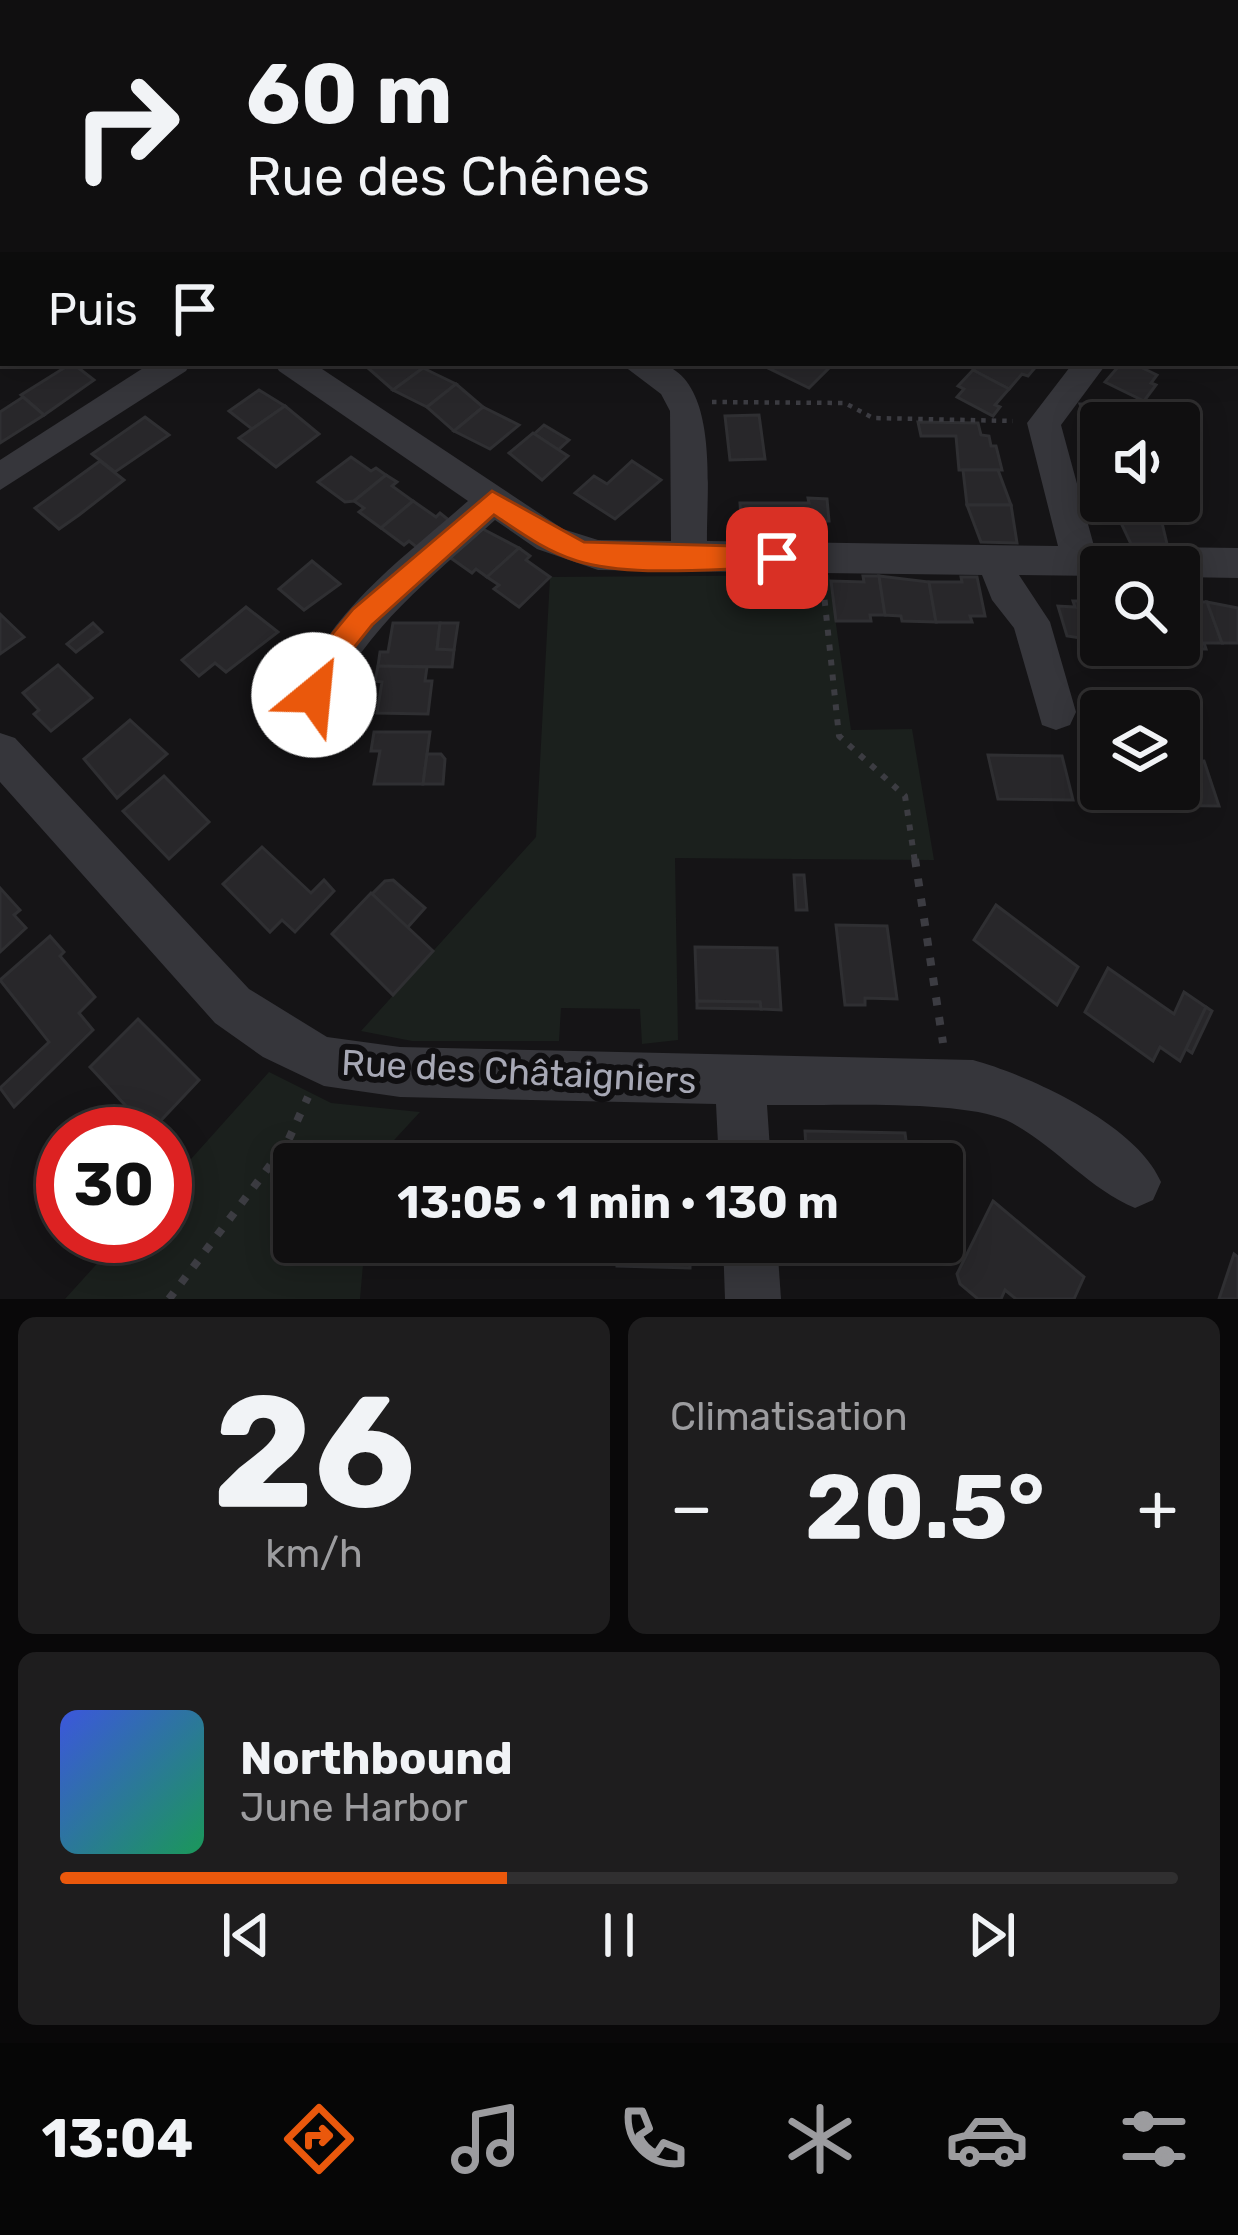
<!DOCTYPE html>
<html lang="fr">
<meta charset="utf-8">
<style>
:root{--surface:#100f10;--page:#1e1d1e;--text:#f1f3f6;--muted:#9c9c9f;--line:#302f30;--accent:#ea580c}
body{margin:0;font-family:Rubik,sans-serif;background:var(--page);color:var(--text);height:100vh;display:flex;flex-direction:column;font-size:45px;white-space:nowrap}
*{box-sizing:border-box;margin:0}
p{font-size:39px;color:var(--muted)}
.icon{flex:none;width:66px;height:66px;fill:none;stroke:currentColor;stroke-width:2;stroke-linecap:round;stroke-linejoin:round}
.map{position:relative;height:1299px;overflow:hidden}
.panel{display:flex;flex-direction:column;gap:18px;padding:18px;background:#090809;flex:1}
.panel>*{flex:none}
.hud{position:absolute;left:0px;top:0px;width:1239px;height:366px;box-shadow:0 6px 30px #0003,0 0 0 3px var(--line);background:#100f10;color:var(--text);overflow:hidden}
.fabs{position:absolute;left:1080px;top:402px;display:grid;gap:24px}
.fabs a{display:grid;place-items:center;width:120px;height:120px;border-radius:12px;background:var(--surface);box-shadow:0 6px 30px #0003,0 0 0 3px var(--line);font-size:60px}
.speed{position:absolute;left:36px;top:1107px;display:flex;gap:24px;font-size:60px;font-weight:700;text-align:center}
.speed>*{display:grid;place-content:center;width:156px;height:156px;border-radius:50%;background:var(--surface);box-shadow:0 6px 30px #0003,0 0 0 3px var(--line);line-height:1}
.speed .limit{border:18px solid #d22;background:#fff;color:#111}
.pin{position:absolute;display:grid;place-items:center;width:102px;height:102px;color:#fff;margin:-51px;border-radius:24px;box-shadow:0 6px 18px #0006}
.me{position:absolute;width:132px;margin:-66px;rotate:28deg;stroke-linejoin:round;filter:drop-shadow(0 0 9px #0008)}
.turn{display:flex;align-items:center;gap:42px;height:252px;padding:0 48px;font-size:54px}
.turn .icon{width:156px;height:156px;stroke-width:2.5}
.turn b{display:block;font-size:84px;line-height:102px}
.then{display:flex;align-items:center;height:114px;padding:0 48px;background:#0003;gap:24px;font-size:45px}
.big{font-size:90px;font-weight:700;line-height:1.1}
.panel .widget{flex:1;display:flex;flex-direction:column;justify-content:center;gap:18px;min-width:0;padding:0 42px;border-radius:18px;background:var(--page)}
.panel .dial{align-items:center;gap:0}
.dial b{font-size:156px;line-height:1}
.song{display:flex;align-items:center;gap:36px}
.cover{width:144px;height:144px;border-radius:18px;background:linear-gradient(135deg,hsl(230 70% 55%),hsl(150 70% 35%))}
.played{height:12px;border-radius:6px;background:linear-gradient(90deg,var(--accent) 40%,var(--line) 40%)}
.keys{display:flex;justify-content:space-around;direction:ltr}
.heat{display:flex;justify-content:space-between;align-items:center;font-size:66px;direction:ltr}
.panel .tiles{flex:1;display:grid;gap:18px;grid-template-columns:1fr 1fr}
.widget:last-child{grid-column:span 2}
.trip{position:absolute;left:273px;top:1143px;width:690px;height:120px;border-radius:12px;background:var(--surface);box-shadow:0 6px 30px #0003,0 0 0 3px var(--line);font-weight:700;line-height:120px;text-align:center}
.tab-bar{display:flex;height:192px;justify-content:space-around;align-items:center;background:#060606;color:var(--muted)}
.tab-bar .icon{width:84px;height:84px}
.tab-bar .on{color:var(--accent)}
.tab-bar b{font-size:54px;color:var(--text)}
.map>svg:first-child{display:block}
.green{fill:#1b201d}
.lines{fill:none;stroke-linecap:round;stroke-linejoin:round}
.stream{stroke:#2c3039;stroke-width:8}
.building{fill:#28272a;stroke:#2f2f32;stroke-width:3}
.path-far2{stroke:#3c3c42;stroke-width:4.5;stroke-dasharray:4.5 6;stroke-linecap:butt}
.path-far1{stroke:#3c3c42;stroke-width:6;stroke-dasharray:6 9;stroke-linecap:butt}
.path{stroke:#3c3c42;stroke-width:8;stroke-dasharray:8 12;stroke-linecap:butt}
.street{fill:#36363b;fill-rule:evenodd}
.secondary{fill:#44444a;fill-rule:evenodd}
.route{fill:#ea580c;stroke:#983908;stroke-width:3}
.labels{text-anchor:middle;stroke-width:12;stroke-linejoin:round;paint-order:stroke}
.near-street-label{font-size:36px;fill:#a7a8b5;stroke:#100f11}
</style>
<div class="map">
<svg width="1238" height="1299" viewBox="0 0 1238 1299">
<rect width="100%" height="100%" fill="#151416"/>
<g class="green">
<path d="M829 575 851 730 912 729 934 860 675 858 678 1040 642 1044 640 1009 561 1008 559 1041H412L361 1031 536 837 550 577Z"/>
<path d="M269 1072 331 1103 420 1112 372 1164H294V1242H365L360 1299H65L122 1236H165V1188Z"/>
</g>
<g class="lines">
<path class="stream" d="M1052 0 1059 3"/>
</g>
<g class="building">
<path d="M72 363 94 380 44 415 21 395Z"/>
<path d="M374 363H415L423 368 393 390 368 368Z"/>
<path d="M820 363 829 368 809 388 760 364Z"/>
<path d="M980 363H1023L1034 369 1028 376 1022 374 1009 389 973 370Z"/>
<path d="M1132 363 1157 375 1151 383 1156 385 1144 401 1105 382 1118 367 1114 363Z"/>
<path d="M423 368 456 384 427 407 393 390Z"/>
<path d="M973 370 1009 389 995 405 1000 407 993 416 957 397 964 389 958 386Z"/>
<path d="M456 384 483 407 454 431 427 407Z"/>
<path d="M259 390 285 406 252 429 229 411Z"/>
<path d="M23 397 44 415 0 443V412Z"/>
<path d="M1080 404H1121L1127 423H1101V436H1094Z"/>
<path d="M285 406 319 434 276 467 239 438Z"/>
<path d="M483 407 519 425 490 449 454 431Z"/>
<path d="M759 415 765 459 730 460 725 416Z"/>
<path d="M145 417 169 435 115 472 92 454Z"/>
<path d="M918 422 978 423 981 435 989 436 991 446H996L1002 470H959L956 436H921Z"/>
<path d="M544 425 569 440 558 450 534 434Z"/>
<path d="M533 433 568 456 542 480 509 453Z"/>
<path d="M351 457 371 471 376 468 386 475 354 501 345 502 318 482Z"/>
<path d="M100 461 124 480 79 515 59 529 35 508Z"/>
<path d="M632 461 661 480 615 519 575 493 594 476 607 484Z"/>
<path d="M963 470H998L1011 505H967Z"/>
<path d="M386 475 397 482 392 486 413 501 381 528 359 512 364 508 354 501Z"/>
<path d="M808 498 827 499 829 521H811L813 539 742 535 740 503H809Z"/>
<path d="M413 501 436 517 440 513 450 521 418 548 409 541 404 545 381 528Z"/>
<path d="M967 505H1011L1017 543 981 542Z"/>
<path d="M1113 506H1158L1167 544H1131Z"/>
<path d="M479 527 519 548 487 577 476 569 472 573 448 556Z"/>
<path d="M519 548 530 556 526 560 550 577 519 607 494 589 499 585 487 577Z"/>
<path d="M312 561 340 584 304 610 279 589Z"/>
<path d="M863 576H879L885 615H870L871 621H836L831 581 864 582Z"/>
<path d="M879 576 929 582 936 622 902 621 901 616 885 615Z"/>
<path d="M961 577H977L985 616H970L972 622H936L929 582H962Z"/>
<path d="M1073 601H1101V641L1067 636 1058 606 1075 607Z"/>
<path d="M1188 602H1207L1222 643H1204L1206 649H1173L1172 645H1179V608H1190Z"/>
<path d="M1207 602 1238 608V643H1222Z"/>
<path d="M246 607 278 632 226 672 215 663 199 676 182 660Z"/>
<path d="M0 614 24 637 0 654Z"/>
<path d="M93 623 102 632 76 652 67 644Z"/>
<path d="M393 623H440L437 649 454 650 452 667 378 666 380 652H388Z"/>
<path d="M440 623H458L454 650 437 649Z"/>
<path d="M58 665 92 698 51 731 34 714 39 710 23 693Z"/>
<path d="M378 666 427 667 425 681H432L428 714 377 713 382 682 375 681Z"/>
<path d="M130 720 167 754 117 798 84 759Z"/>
<path d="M374 732H430L423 784H374L380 751H371Z"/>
<path d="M427 754H441L445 759 443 784H423Z"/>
<path d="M988 755 1062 756 1073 800 998 799Z"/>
<path d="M1179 761H1204L1219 806 1130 805 1125 789H1179Z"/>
<path d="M164 776 209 822 169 859 123 811Z"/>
<path d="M262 847 311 893 324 880 334 891 295 932 282 920 270 932 223 884Z"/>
<path d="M794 875H804L807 910H796Z"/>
<path d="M393 880 425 908 407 928 372 894 385 881Z"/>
<path d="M0 888 20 910 14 915 26 928 0 952Z"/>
<path d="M371 893 433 951 393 995 332 934Z"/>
<path d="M996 905 1078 967 1057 1005 974 940Z"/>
<path d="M836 925 887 926 897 999 865 998V1005H845Z"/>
<path d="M50 936 64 952 60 956 95 997 79 1013 93 1030 14 1107 0 1088 49 1042 0 980Z"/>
<path d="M695 947 777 948 781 1010 761 1009 760 1002 697 1001Z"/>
<path d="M1108 968 1174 1014 1184 992 1206 1007 1180 1061 1160 1047 1153 1061 1085 1012Z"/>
<path d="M697 1001 760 1002 761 1009 697 1008Z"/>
<path d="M1206 1007 1212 1011 1192 1053 1186 1049Z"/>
<path d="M138 1019 199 1080 150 1132 90 1067Z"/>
<path d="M805 1131 905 1133 909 1164H807Z"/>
<path d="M632 1151 688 1152V1164H632Z"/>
<path d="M993 1201 1084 1277 1074 1299H1016L1005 1290 1001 1299H978L960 1284 957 1274Z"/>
<path d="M617 1242H690V1268L617 1266Z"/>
<path d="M1234 1254 1238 1257V1299H1219Z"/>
</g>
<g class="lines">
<path class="path-far2" d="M712 402 845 403 873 418 1013 421"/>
<path class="path-far1" d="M823 585 839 736 905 796 915 862"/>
<g class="path">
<path d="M915 859 943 1043"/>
<path d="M169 1299 287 1143 308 1097"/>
</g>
<g class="street">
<path d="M151 363H191L186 371 0 490V460Z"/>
<path d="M274 363H313L563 529 598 540 671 541 670 411 661 394 620 363C632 363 647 360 658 363 721 377 706 493 707 541L1058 546 1027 423 1073 363H1107L1061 425 1094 546 1238 548V578L1179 577V567H1101V576L1019 575 1050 622 1076 712 1070 725 1056 730 1042 725 1014 628 992 600 982 575 598 570 537 549 495 520C428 581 369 624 328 708L314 713 300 708 294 695C335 606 396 564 468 501L279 371Z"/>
<path d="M0 733 15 738 249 989 327 1037 400 1047 973 1060C1031 1076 1137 1125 1161 1182L1153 1200 1135 1208C1087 1188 1053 1143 1006 1120 960 1099 823 1106 767 1105L771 1164H719L716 1104 400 1097 324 1086 307 1078 263 1057 215 1023 0 782Z"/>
<path d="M723 1242H777L781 1299H725Z"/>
</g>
<g class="secondary">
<path d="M563 0H598L600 3H565Z"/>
<path d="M1236 273 1238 274V302L1236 301Z"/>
</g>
</g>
<path class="route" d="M492 491 584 542 777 547 790 558 777 568C718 568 632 578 577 561 545 551 521 533 494 515L372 625 352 650 324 704 314 708 304 704 300 695 304 686 333 633 353 609Z"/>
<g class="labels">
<g class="near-street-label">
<text transform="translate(519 1071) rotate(3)" y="13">Rue des Châtaigniers</text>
</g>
</g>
</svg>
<div class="fabs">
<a><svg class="icon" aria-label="sound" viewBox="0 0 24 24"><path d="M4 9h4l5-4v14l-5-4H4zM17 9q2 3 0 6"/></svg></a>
<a><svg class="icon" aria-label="search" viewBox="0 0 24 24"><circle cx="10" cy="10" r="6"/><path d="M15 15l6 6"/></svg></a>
<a><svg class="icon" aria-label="layers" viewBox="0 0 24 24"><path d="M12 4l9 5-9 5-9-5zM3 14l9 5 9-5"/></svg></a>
</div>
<div class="speed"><div class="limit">30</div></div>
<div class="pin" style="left:777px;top:558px;background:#d93025"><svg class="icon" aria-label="arrive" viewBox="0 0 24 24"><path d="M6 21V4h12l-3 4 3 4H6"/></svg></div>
<svg class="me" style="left:314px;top:695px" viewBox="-20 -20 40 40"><circle r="19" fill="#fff"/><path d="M0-13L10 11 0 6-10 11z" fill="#ea580c"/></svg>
<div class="trip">13:05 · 1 min · 130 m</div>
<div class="hud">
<div class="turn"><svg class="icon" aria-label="right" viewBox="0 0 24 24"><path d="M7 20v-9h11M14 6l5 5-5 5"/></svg><div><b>60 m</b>Rue des Chênes</div></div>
<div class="then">Puis<svg class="icon" aria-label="arrive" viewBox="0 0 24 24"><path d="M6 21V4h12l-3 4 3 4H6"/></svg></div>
</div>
</div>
<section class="panel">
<div class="tiles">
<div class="widget dial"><b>26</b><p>km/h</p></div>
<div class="widget"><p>Climatisation</p>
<div class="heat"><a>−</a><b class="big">20.5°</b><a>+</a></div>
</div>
<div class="widget">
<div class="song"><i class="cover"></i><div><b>Northbound</b><p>June Harbor</p></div></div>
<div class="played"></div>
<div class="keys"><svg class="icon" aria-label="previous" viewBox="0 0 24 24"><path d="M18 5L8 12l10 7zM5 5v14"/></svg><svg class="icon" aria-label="pause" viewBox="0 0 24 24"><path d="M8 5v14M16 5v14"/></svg><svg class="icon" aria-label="next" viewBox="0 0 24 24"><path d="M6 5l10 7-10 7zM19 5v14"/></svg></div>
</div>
</div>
</section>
<nav class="tab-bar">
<b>13:04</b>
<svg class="icon on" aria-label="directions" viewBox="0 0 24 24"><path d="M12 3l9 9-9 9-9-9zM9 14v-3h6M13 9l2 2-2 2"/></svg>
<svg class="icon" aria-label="music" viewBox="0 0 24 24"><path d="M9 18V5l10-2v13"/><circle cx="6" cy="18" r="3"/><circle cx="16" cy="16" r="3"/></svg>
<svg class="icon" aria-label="phone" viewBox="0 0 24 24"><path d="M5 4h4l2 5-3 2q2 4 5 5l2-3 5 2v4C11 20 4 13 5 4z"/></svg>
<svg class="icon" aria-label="climate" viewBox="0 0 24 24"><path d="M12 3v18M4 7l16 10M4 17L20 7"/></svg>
<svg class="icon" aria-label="car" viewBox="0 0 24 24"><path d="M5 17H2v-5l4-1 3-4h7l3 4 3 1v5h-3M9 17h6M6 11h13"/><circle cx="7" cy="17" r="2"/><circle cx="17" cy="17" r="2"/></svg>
<svg class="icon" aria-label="filters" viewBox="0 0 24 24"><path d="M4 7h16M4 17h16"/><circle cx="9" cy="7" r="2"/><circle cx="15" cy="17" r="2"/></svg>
</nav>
